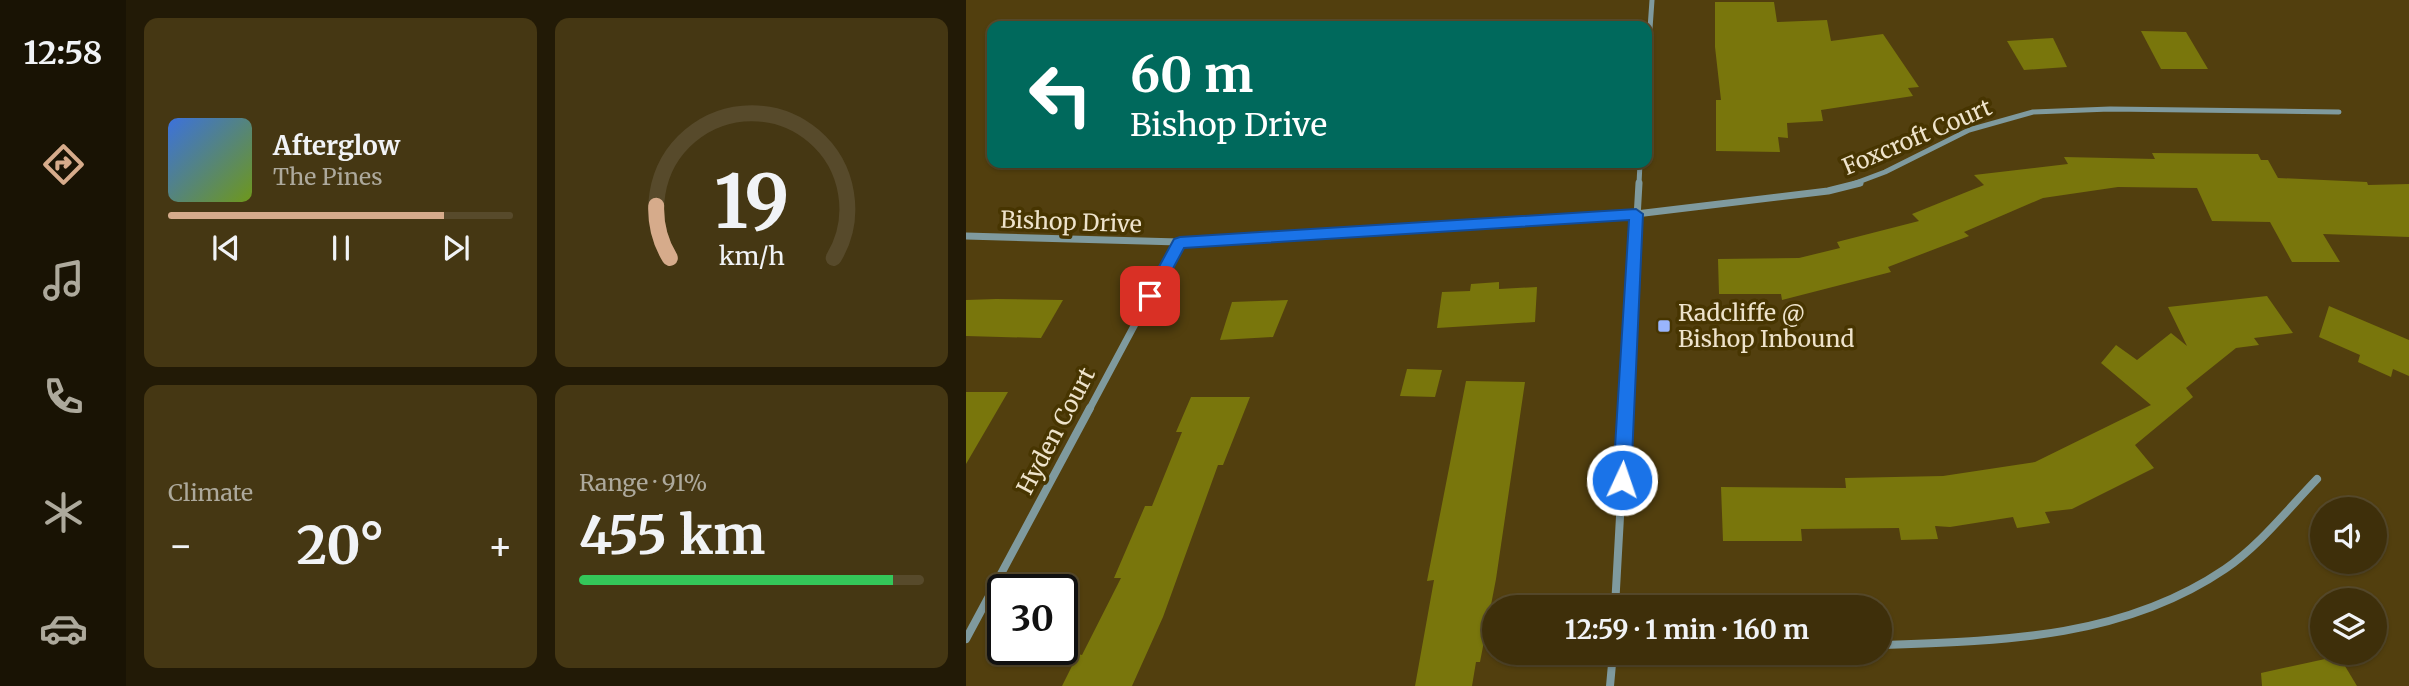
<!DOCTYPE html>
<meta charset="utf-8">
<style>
:root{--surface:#3e2f0a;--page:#453713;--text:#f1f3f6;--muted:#ada99c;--line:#574a2b;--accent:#d6ab8b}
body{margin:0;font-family:Merriweather,serif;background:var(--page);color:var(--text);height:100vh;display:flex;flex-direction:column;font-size:26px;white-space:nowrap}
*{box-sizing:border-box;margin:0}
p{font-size:23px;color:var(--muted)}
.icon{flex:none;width:38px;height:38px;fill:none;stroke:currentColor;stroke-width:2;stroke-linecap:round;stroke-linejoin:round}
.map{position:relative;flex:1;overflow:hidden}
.panel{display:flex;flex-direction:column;gap:18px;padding:18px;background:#221a06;width:840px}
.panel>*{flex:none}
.top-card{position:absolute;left:21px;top:21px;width:665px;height:147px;border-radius:14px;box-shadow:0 2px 5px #0004,0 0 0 2px var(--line);background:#00695c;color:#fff;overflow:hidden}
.fabs{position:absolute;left:1344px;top:497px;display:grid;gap:14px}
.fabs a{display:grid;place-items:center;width:77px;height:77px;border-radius:50%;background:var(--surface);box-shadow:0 2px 5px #0004,0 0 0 2px var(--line);font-size:35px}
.speed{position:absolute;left:21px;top:574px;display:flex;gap:14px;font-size:35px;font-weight:700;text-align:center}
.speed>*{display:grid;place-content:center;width:91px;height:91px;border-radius:50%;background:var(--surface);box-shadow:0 2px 5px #0004,0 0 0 2px var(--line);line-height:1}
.speed .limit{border:4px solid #111;border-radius:10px;background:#fff;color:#111}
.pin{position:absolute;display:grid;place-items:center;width:60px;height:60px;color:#fff;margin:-30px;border-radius:14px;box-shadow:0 4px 10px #0006}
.me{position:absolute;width:77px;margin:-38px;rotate:3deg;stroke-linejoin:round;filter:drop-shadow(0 0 5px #0008)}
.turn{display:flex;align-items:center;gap:24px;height:147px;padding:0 28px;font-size:32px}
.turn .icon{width:91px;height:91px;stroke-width:2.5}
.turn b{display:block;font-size:49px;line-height:60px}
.big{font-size:52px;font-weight:700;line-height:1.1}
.panel .card{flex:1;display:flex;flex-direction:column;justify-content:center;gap:10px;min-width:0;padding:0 24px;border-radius:14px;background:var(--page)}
.panel .dial{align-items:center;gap:0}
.dial svg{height:182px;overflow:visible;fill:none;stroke:var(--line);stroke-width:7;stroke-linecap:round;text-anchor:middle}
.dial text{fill:var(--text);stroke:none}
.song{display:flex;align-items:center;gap:21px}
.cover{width:84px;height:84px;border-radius:10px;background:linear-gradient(135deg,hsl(220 70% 55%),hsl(80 70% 35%))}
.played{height:7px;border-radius:4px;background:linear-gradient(90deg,var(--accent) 80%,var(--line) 80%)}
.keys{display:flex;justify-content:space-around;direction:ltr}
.heat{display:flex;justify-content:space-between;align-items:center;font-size:38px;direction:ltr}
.charge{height:10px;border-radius:5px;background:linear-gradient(90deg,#34c759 91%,var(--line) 0)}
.panel .tiles{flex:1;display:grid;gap:18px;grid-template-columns:repeat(2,1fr)}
.trip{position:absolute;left:516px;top:595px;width:410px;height:70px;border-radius:35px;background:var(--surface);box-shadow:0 2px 5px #0004,0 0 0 2px var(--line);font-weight:700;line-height:70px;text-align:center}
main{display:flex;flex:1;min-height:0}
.tabs{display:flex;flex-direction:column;width:126px;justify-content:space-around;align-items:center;background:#191304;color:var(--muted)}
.tabs .icon{width:49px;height:49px}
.tabs .active{color:var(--accent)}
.tabs b{font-size:32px;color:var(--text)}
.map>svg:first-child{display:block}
.building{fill:#79760c}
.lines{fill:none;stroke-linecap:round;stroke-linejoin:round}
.minor-far2{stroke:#7f9a9e;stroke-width:5}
.minor-far1{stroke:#7f9a9e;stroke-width:7}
.minor{stroke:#7f9a9e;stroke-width:8}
.route{fill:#1a73e8;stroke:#114b97;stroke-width:2}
.poi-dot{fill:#99b5fd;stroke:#473501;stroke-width:2.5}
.labels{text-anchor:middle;stroke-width:7;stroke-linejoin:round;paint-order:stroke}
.street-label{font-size:23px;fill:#eee3cb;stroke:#473501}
.poi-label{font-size:23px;fill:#eee3cb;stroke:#473501;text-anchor:start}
</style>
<main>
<nav class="tabs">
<b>12:58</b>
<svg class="icon active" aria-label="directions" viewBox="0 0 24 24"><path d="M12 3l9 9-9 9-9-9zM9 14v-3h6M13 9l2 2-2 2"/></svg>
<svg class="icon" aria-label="music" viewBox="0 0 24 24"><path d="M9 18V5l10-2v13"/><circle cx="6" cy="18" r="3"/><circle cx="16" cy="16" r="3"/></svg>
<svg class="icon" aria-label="phone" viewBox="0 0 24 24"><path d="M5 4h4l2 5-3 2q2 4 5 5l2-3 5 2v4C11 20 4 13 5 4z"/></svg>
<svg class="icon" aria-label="climate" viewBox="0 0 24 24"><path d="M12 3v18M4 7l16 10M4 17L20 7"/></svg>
<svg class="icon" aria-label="car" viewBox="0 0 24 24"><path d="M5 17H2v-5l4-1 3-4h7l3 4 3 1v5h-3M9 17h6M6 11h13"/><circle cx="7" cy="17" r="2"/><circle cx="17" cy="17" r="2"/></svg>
</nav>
<section class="panel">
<div class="tiles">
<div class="card">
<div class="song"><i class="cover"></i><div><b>Afterglow</b><p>The Pines</p></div></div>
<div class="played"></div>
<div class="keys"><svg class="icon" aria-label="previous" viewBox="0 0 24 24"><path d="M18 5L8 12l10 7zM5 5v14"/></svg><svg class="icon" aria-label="pause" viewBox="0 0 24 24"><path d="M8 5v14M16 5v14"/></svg><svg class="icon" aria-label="next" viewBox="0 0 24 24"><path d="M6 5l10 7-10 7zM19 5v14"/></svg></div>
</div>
<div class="card dial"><svg viewBox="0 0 100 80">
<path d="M14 69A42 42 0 1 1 86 69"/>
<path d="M14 69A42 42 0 0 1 8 46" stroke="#d6ab8b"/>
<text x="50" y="56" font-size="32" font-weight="700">19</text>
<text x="50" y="72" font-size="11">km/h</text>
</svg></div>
<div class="card"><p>Climate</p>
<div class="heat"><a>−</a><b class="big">20°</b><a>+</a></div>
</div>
<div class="card"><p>Range · 91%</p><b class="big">455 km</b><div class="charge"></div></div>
</div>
</section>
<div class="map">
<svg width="1443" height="686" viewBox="0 0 1443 686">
<rect width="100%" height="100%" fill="#523f0e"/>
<g class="building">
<path d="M749 2H808L811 22 861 20 865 41 917 34 953 87 942 88 947 96 855 110 857 121 821 123 822 138 812 137 814 152 750 151V100H755L749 47Z"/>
<path d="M1175 31 1220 32 1242 69H1195Z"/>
<path d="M1087 38 1101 67 1058 70 1041 41Z"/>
<path d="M1186 153 1292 154 1295 160H1302L1312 178 1401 182 1402 185 1443 184V237L1357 234 1374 262H1326L1304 222 1246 221 1231 188 1152 187 1077 198 998 232 1003 236 922 267 925 272 816 300 815 294H753L752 259 833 258 874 248 871 242 953 221 946 214 1018 185 1008 175 1102 164 1098 157 1189 159Z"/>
<path d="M533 282V289L571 287 569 322 471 328 476 292 504 291 505 284Z"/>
<path d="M1301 296 1327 333 1288 338 1293 345 1270 348 1220 388 1227 397 1169 445 1188 468 1106 509 1079 512 1084 523 1051 528 1047 517 984 527 969 526 972 539 935 540 933 528 835 529 836 541H757L755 487 880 488 879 478 977 476 1069 462 1185 405 1135 363 1150 345 1171 360 1205 333 1221 346 1202 307Z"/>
<path d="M30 299 97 300 75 338 0 336V300Z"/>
<path d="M322 300 307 337 254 340 266 302Z"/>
<path d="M1363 306 1443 340V376L1427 369 1425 377 1392 362 1394 355 1353 337Z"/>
<path d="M441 369 476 370 469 397 434 396Z"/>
<path d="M500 381 559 382 530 579 514 662H510L506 686H449L468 580 461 581Z"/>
<path d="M0 392H42L0 464Z"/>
<path d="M225 397H284L257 465H252L197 617 166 686H96L112 654 116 655 155 578H148L179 506H186L216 432H210Z"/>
<path d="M1373 656 1391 686H1296L1295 673Z"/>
</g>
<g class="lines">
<g class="minor-far2">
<path d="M681 72 686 0"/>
<path d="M673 184 674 163"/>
<path d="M887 184 919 172 1003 130 1067 112 1144 109 1373 112"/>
</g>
<g class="minor-far1">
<path d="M0 236 213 242 670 214 862 191 894 183"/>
<path d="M123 410 213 242"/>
<path d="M660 410 673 183"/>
</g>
<g class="minor">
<path d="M649 607 660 408"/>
<path d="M0 639 124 408"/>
<path d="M914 645C1034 641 1156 639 1259 569 1294 545 1322 509 1351 479"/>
<path d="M646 657 738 653"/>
<path d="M644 686 647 653"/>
</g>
</g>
<path class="route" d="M670 209 677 214 665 480 662 486 656 488 650 486 647 480 663 220 218 248 190 300H179L177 296 208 239 214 237Z"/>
<rect class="poi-dot" x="691" y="319" width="14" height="14" rx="3.5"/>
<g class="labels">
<g class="street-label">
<text transform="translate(951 137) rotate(-23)" y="8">Foxcroft Court</text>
<text transform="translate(105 222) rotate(2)" y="8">Bishop Drive</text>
<text transform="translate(90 431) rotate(-62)" y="8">Hyden Court</text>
</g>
<g class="poi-label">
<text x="712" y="321">Radcliffe @<tspan x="712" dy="26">Bishop Inbound</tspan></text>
</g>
</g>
</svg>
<div class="fabs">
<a><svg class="icon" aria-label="sound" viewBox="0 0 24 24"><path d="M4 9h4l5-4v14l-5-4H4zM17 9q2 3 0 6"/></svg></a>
<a><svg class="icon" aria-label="layers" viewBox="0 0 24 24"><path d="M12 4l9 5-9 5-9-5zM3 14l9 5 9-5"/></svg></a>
</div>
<div class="speed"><div class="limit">30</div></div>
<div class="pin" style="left:184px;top:296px;background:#d93025"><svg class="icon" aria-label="arrive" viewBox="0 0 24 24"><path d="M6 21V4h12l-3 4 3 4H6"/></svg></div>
<svg class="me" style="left:656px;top:480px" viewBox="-20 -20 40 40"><circle r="17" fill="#1a73e8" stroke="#fff" stroke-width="3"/><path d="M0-11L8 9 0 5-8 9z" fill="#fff"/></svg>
<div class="trip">12:59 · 1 min · 160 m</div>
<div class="top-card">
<div class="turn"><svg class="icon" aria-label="left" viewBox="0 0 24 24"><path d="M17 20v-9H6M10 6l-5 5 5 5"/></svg><div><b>60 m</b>Bishop Drive</div></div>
</div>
</div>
</main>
